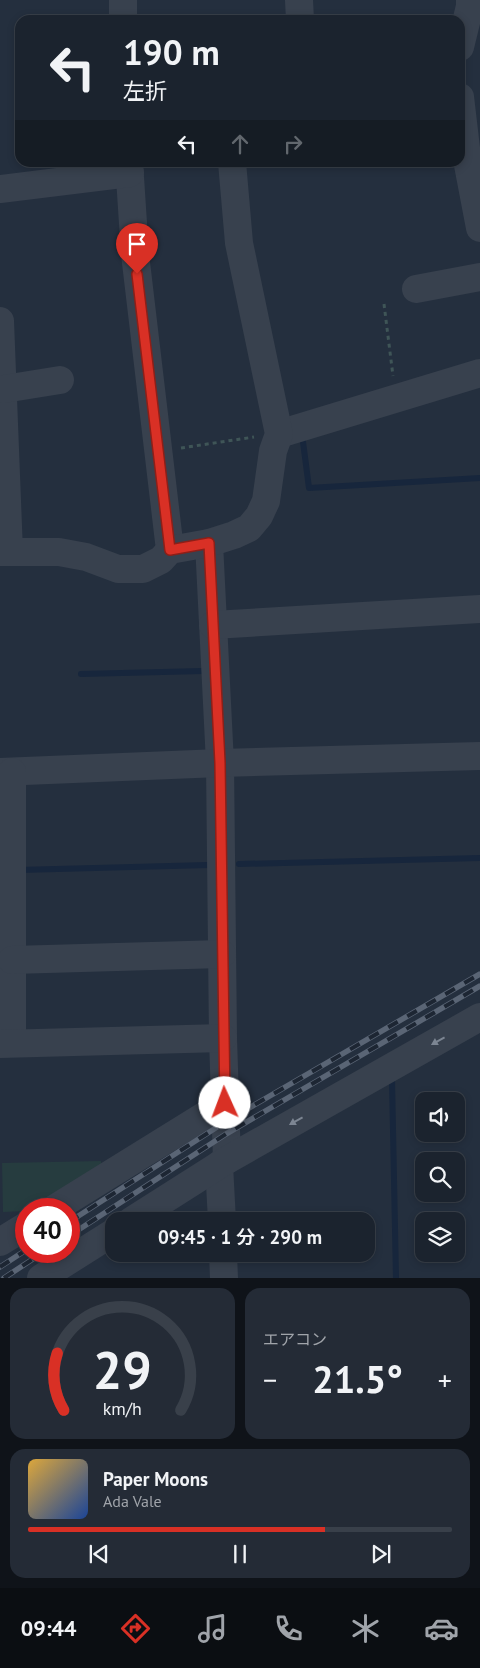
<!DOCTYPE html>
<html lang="ja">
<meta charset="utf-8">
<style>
:root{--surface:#1b232e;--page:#242b36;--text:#f1f3f6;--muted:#a0a4aa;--line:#39404a;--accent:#d93025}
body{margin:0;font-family:"PT Sans","Noto Sans JP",sans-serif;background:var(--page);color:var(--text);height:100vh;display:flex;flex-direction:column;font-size:19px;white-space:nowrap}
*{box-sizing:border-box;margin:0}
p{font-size:16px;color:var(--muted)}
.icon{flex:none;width:28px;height:28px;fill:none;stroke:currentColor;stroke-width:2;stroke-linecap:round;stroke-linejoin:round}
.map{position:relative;height:1278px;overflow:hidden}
.drawer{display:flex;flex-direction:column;gap:10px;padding:10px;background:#0f1319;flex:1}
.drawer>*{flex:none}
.guide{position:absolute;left:15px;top:15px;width:450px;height:152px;border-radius:15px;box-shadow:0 2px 8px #0003,0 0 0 1px var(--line);background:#1b232e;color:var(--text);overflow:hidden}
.controls{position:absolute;left:415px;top:1092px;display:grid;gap:10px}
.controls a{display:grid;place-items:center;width:50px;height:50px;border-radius:10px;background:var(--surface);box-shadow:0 2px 8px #0003,0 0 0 1px var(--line);font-size:25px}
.speed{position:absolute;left:15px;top:1198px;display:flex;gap:10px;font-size:25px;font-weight:700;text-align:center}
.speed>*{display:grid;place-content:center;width:65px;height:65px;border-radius:50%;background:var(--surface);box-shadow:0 2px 8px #0003,0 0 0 1px var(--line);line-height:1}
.speed .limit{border:8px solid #d22;background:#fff;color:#111}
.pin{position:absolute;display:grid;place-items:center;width:42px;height:42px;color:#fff;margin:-51px -21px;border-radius:50% 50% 50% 0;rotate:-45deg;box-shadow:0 0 5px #0007}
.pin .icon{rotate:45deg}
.me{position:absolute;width:55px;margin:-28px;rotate:358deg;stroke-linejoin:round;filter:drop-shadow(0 0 4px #0008)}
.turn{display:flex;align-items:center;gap:18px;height:105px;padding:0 25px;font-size:22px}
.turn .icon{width:65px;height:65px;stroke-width:2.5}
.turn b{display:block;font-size:35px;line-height:42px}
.lanes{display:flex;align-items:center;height:48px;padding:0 25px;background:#0003;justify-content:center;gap:25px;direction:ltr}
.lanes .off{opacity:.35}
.big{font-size:38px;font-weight:600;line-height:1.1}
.drawer .widget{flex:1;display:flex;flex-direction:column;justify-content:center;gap:8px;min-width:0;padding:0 18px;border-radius:15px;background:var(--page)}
.drawer .dial{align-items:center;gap:0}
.dial svg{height:130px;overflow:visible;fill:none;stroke:var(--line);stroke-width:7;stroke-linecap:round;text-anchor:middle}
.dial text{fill:var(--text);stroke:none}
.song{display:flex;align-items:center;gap:15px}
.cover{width:60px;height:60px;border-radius:8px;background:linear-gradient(135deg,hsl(40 70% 55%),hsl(220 70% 35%))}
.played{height:5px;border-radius:2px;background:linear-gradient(90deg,var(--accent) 70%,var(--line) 70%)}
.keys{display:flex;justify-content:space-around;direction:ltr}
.heat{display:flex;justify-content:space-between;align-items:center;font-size:28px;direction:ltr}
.drawer .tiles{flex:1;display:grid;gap:10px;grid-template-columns:1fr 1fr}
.widget:last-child{grid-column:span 2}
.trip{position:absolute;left:105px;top:1212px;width:270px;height:50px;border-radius:15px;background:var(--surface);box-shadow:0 2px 8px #0003,0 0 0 1px var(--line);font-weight:600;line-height:50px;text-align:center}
.menu{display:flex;height:80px;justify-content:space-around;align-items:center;background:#0b0e12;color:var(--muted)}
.menu .icon{width:35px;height:35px}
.menu .current{color:var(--accent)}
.menu b{font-size:22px;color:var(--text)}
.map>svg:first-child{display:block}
.green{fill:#263c3f}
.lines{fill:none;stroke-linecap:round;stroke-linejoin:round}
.stream{stroke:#17263c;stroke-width:6}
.path{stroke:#3f5557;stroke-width:3;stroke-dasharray:4 4;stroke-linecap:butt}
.minor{stroke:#38414e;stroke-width:28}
.rail-casing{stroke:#5a6575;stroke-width:5.5}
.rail{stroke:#1d2633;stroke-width:4;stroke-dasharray:11;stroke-linecap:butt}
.oneway{fill:#7c8592}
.route-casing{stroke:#8d1f18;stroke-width:12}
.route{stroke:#d93025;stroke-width:9}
</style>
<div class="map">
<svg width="480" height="1278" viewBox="0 0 480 1278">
<rect width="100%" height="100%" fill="#242f3e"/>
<path class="green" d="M101 1161 102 1172 45 1209H26V1211L3 1212 2 1163Z"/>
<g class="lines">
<g class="stream">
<path d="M302 434 309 488 480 478"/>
<path d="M81 674 203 671"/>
<path d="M239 864 480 858"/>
<path d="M19 870 208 865"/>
<path d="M392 1080 396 1278"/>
</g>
<g class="path">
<path d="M384 304 393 376"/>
<path d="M181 448 254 437"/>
</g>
<g class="minor">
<path d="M123 0V20"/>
<path d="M299 0 300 20"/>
<path d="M460 47 470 6V0"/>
<path d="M460 97 468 165 480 228"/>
<path d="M129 162 135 254 170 550"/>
<path d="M0 189 130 173"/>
<path d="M416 289 480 277"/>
<path d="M0 321 9 552"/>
<path d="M4 389 60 380"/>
<path d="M279 434 480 373"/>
<path d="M209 543 220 763 223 1038 227 1160"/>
<path d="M0 552H59L86 557 118 569H143L161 560 170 550 209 543 234 535 249 528 259 516 266 501 273 451 279 434 239 243 232 162"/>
<path d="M213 625 480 609"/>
<path d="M0 772 220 763 480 756"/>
<path d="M12 772V1043"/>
<path d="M12 960 222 954"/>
<path d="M0 1044 223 1038"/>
<path d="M219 1165 222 1221"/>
<path d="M54 1209 225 1103"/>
<path d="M131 1221 227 1160 480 1017"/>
<path d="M0 1242 26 1226"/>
<path d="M223 1254 224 1278"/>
<path d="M41 1278 114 1232"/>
</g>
<defs>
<g id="rail">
<path d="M69 1222 225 1122 480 974"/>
<path d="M69 1236 226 1134 480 986"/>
<path d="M0 1267 26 1250"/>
<path d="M4 1278 45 1251"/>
</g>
</defs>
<use href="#rail" class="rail-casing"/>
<use href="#rail" class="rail"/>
</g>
<defs><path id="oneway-solid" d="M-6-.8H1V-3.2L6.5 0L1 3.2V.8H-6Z" transform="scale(1.25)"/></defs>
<g class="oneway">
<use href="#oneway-solid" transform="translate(438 1041) rotate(151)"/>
<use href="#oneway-solid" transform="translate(296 1121) rotate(151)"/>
</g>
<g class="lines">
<defs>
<path id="route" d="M137 274 170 550 209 543 220 763 225 1103"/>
</defs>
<use href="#route" class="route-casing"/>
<use href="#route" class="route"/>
</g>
</svg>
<div class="controls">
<a><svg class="icon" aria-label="sound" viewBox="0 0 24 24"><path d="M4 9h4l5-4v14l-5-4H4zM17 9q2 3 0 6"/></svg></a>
<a><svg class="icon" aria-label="search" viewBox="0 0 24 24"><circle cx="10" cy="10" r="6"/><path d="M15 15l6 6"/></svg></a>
<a><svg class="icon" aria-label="layers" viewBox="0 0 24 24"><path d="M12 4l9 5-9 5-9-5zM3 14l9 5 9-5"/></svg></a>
</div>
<div class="speed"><div class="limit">40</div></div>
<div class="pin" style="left:137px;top:274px;background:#d93025"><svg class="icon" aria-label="arrive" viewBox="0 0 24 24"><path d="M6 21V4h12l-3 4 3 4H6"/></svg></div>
<svg class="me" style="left:225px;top:1103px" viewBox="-20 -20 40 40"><circle r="19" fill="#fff"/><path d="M0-13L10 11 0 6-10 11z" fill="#d93025"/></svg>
<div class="trip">09:45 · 1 分 · 290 m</div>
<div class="guide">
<div class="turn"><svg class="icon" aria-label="left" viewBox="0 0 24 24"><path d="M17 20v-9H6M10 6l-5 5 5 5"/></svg><div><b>190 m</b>左折</div></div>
<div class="lanes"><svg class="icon" aria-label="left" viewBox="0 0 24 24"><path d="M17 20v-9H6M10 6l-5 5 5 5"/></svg><svg class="icon off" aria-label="ahead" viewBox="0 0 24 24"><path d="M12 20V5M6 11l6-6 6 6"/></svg><svg class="icon off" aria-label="right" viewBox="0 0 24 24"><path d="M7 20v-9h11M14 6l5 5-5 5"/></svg></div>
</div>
</div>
<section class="drawer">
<div class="tiles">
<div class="widget dial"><svg viewBox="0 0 100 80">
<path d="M14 69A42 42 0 1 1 86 69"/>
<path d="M14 69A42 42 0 0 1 10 34" stroke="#d93025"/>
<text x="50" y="56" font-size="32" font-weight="700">29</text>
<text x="50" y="72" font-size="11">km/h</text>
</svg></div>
<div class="widget"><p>エアコン</p>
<div class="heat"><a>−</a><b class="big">21.5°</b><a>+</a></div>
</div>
<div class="widget">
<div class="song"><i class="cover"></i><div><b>Paper Moons</b><p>Ada Vale</p></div></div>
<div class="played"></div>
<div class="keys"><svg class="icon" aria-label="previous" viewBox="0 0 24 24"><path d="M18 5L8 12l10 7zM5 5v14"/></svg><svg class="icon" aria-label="pause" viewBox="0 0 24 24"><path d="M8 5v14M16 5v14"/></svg><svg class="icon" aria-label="next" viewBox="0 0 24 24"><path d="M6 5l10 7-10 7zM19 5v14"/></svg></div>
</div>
</div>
</section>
<nav class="menu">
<b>09:44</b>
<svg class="icon current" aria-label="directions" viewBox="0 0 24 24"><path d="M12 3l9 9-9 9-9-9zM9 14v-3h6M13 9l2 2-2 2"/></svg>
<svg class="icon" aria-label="music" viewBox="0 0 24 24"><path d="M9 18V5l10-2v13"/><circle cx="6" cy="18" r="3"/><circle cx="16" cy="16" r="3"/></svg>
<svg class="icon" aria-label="phone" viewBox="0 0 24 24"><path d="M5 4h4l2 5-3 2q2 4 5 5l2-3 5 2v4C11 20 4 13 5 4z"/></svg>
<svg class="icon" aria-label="climate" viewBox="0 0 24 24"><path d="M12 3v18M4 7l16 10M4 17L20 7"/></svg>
<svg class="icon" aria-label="car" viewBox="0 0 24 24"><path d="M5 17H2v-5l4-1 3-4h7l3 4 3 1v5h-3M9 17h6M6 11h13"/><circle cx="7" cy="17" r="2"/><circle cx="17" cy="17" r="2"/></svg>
</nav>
